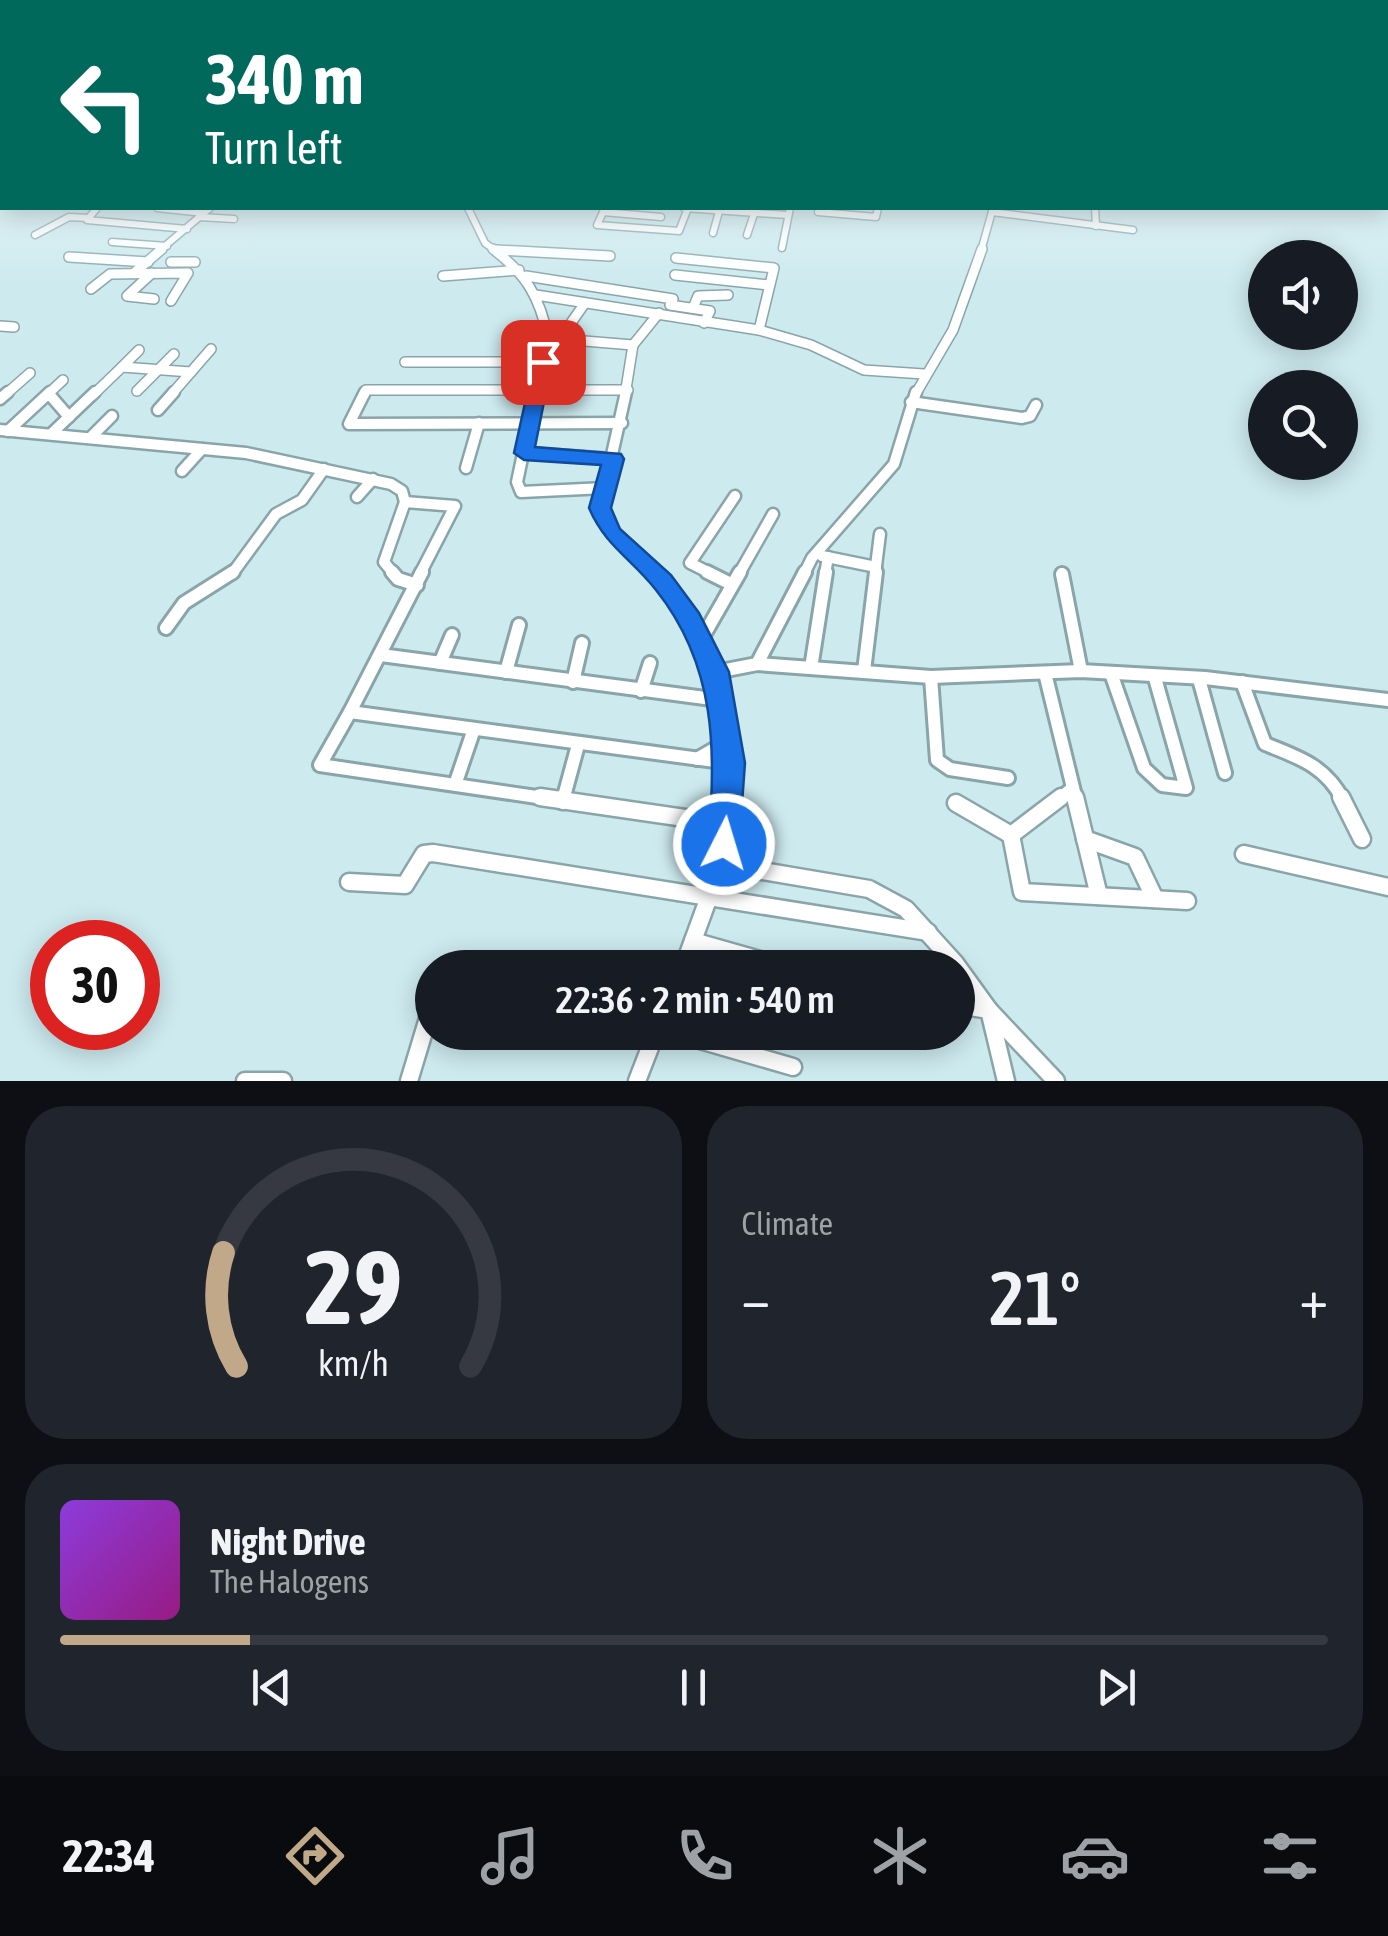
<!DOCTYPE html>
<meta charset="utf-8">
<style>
:root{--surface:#171b24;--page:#20242c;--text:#f1f3f6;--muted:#9ea1a6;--line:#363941;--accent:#c1a888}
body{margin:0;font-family:"Asap Condensed",sans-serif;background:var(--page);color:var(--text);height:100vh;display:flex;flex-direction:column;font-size:38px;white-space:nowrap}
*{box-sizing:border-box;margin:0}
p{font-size:32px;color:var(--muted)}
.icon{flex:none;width:55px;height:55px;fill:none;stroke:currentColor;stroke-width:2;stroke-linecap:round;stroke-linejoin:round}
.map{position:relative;height:1081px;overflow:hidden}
.sheet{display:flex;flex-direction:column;gap:25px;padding:25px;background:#0d0f14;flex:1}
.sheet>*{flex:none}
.top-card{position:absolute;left:0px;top:0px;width:1390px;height:210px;box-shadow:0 5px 25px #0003;background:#00695c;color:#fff;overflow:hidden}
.controls{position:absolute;left:1248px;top:240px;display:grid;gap:20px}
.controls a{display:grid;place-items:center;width:110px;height:110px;border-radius:50%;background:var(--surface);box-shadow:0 5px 25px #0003;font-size:50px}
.speed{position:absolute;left:30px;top:920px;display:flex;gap:20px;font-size:50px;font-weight:700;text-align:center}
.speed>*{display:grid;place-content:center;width:130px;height:130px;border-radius:50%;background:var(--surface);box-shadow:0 5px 25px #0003;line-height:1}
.speed .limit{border:15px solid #d22;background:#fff;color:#111}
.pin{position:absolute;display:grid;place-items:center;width:85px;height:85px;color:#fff;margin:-42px;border-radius:20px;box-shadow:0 5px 15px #0006}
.me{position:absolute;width:110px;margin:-55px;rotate:5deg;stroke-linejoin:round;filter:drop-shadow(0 0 8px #0008)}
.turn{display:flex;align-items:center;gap:35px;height:210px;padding:0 40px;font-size:45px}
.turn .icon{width:130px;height:130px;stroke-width:2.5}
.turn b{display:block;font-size:70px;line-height:85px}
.big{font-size:75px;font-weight:600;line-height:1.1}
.sheet .widget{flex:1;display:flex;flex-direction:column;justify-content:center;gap:15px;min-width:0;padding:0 35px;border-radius:40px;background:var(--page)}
.sheet .dial{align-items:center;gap:0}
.dial svg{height:260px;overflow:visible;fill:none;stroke:var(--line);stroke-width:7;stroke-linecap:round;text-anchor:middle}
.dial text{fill:var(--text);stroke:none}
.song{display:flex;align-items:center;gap:30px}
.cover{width:120px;height:120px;border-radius:15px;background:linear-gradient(135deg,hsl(270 70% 55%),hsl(310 70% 35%))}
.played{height:10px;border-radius:5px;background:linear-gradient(90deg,var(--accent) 15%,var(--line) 15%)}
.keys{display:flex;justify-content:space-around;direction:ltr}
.heat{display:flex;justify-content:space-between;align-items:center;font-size:55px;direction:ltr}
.sheet .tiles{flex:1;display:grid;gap:25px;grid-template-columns:1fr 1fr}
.widget:last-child{grid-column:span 2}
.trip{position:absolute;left:415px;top:950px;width:560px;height:100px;border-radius:50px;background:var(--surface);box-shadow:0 5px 25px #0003;font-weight:600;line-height:100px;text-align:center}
.dock{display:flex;height:160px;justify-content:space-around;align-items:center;background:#090b0e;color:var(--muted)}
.dock .icon{width:70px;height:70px}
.dock .selected{color:var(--accent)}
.dock b{font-size:45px;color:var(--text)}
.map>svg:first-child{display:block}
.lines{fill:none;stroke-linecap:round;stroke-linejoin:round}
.minor-far4-casing{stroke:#8aa5aa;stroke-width:9}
.minor-far3-casing{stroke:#8aa5aa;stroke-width:12}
.minor-far2-casing{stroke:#8aa5aa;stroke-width:15}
.minor-far1-casing{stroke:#8aa5aa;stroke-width:18}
.minor-casing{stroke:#8aa5aa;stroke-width:21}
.minor-far4{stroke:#fff;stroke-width:6}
.minor-far3{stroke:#fff;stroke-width:9}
.minor-far2{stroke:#fff;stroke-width:10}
.minor-far1{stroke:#fff;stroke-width:12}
.minor{stroke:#fff;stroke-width:16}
.route{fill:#1a73e8;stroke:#114b97;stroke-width:2.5}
</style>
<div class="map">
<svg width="1388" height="1081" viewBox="0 0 1388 1081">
<rect width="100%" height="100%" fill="#cdeaef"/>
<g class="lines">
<defs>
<g id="minor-far4">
<path d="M97 208 87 220 187 229"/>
<path d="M157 208 204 213"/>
<path d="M468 208 485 243 496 251"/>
<path d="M605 208 597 225 679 231 688 208"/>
<path d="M684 208 788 215"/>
<path d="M819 208 818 212 876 217 878 208"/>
<path d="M1095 208 1096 226"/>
<path d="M603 212 661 217"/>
<path d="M992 212 1133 230"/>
<path d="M199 217 234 219"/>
<path d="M713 233 720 208"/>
<path d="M35 235 69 217 88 218"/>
<path d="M747 235 756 208"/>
<path d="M112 242 167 246"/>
<path d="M782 248 790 208"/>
<path d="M497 250 525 251"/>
<path d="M159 251 210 208"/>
<path d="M981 251 993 208"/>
</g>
<g id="minor-far3">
<path d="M493 249C526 274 540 297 548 338L633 345 625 395"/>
<path d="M497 250 610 256"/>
<path d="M69 257 148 262"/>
<path d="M171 262H195"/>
<path d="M134 273 162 249"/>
<path d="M152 273 127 296 154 299"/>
<path d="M675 275 769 285"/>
<path d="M443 276 519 270"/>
<path d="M526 276 673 299 670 305 710 311 704 323"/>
<path d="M91 289 110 274 188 273 171 301"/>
<path d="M536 295 759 330 774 268 676 258"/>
<path d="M693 308 698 296 728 295"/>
<path d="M0 326 14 327"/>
<path d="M759 330 811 345 864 370 924 374"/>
<path d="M633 345 659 313"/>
<path d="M405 362H543"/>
<path d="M122 367 139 350"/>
<path d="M137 391 174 354"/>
<path d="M5 395 30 373"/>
<path d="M47 395 63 380"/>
<path d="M93 395 122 367 191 372"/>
<path d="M171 395 211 349"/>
<path d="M364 395 366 390H628"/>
<path d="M536 395 548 338 566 330 585 303"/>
<path d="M915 395 953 330 982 249"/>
</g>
<g id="minor-far2">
<path d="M365 392 349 424 622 423"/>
<path d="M536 392 517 482 521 492 605 488"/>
<path d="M626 392 600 508 612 534 656 574"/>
<path d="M49 394 69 417"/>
<path d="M0 399 8 392"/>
<path d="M911 402 1022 418 1030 416 1036 405"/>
<path d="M158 410 174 392"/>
<path d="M0 430 246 453 391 484 402 491 405 502 384 562 394 574"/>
<path d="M8 431 50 392"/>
<path d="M51 434 95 392"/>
<path d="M91 437 112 416"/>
<path d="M524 453 613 459"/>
<path d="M466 468 479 423"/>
<path d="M182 471 202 449"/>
<path d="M357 497 373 479"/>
<path d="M405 502 455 506 420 574"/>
<path d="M822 556 876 567"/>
<path d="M232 574 276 514 302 500 324 469"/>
<path d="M712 574 690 563 735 496"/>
<path d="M739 574 773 514"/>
<path d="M804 574 812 558 894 464 916 392"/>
<path d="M825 574 828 557"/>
<path d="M875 574 880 534"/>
</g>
<g id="minor-far1">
<path d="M392 572 398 579 417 585"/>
<path d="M422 572 350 712 730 763"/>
<path d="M653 572C716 629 732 719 726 800"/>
<path d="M707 572 731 584"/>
<path d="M1062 574 1081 671"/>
<path d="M166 628 184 603 233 572"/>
<path d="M701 640 740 572"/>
<path d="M381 655 720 700"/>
<path d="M440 663 452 635"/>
<path d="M757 664 931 677 1081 671 1205 678 1388 700"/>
<path d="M811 668 826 572"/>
<path d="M864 671 876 572"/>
<path d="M506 672 519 625"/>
<path d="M716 672 757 664 805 572"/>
<path d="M1045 673 1076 800"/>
<path d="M1112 676 1144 768 1162 785 1186 788 1155 678"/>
<path d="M931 677 937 760 950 769 1008 778"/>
<path d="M1199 679 1225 773"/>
<path d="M573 682 582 643"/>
<path d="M1242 682 1265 744C1298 757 1326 766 1343 800"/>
<path d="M641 691 650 663"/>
<path d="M350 712 320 765 557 800"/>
<path d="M697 759 728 741"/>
<path d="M456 782 473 732"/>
<path d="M563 800 578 745"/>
<path d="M1058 800 1073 788"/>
</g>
<g id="minor">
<path d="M540 797 726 824"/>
<path d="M1075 797 1099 896"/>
<path d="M1341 797 1362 839"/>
<path d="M563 801 564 797"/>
<path d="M956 803 1011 835 1061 797"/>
<path d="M1011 835 1022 892 1187 901"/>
<path d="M1085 839 1135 857 1155 899"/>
<path d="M1244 854 1388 887"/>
<path d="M721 864 869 889 906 909 955 963 989 1010 1056 1081"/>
<path d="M349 882 405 885 424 854 433 853 928 932"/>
<path d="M693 941 788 968"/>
<path d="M683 968 721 864 726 797"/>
<path d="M958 1005 989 1010 1006 1081"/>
<path d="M672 1032 793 1067"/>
<path d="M245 1081H283"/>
<path d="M409 1081 432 1005"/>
<path d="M637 1081 656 1032"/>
</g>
</defs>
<use href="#minor-far4" class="minor-far4-casing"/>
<use href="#minor-far3" class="minor-far3-casing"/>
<use href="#minor-far2" class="minor-far2-casing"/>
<use href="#minor-far1" class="minor-far1-casing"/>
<use href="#minor" class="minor-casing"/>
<use href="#minor-far4" class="minor-far4"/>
<use href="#minor-far3" class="minor-far3"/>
<use href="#minor-far2" class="minor-far2"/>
<use href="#minor-far1" class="minor-far1"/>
<use href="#minor" class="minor"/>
</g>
<linearGradient id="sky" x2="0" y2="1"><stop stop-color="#8fb4de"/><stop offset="0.47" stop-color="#e8f6f8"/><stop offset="1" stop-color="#e8f6f8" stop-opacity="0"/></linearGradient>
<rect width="1388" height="288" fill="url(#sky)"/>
<path class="route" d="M543 357 552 362 535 447 621 454 624 459 611 508 620 529 671 575 699 613 729 672 745 763 739 844 735 855 724 859 713 855 708 844C717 752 716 665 656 590 631 558 606 547 589 508L601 465 524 460 514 453 534 362Z"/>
</svg>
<div class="controls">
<a><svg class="icon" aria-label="sound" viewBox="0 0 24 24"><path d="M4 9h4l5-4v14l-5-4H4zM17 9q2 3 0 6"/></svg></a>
<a><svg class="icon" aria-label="search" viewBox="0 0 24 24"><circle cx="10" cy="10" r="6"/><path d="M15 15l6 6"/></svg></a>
</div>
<div class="speed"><div class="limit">30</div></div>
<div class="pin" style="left:543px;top:362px;background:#d93025"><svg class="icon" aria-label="arrive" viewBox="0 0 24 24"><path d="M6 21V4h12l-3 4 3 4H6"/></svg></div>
<svg class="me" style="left:724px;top:844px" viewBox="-20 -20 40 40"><circle r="17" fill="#1a73e8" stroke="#fff" stroke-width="3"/><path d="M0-11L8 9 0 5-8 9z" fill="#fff"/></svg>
<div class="trip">22:36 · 2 min · 540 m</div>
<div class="top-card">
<div class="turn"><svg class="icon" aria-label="left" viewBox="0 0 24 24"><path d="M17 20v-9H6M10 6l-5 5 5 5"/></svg><div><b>340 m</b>Turn left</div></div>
</div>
</div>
<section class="sheet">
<div class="tiles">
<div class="widget dial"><svg viewBox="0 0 100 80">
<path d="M14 69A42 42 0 1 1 86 69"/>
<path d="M14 69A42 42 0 0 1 10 34" stroke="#c1a888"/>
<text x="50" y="56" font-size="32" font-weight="700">29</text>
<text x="50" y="72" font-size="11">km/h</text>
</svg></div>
<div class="widget"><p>Climate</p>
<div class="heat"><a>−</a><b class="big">21°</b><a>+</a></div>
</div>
<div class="widget">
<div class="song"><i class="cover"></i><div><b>Night Drive</b><p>The Halogens</p></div></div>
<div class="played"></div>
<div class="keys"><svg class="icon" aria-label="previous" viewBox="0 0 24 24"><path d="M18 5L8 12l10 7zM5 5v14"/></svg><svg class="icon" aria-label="pause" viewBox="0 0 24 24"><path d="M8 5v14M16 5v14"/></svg><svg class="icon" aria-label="next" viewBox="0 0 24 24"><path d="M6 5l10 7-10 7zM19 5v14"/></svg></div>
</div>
</div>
</section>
<nav class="dock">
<b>22:34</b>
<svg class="icon selected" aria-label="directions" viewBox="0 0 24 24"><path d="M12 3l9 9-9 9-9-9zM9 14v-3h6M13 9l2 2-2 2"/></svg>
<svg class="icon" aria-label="music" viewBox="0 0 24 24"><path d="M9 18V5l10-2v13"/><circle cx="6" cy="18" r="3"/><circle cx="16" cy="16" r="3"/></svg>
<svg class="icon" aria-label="phone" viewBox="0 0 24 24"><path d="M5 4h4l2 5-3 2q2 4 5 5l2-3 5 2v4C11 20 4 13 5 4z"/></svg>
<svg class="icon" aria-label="climate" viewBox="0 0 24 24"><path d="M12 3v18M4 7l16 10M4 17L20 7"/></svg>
<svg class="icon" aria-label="car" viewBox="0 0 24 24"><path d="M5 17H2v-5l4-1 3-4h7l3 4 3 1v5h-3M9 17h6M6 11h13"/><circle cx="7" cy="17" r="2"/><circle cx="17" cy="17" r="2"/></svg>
<svg class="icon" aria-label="filters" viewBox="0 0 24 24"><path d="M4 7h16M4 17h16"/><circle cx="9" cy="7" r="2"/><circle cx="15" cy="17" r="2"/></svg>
</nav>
